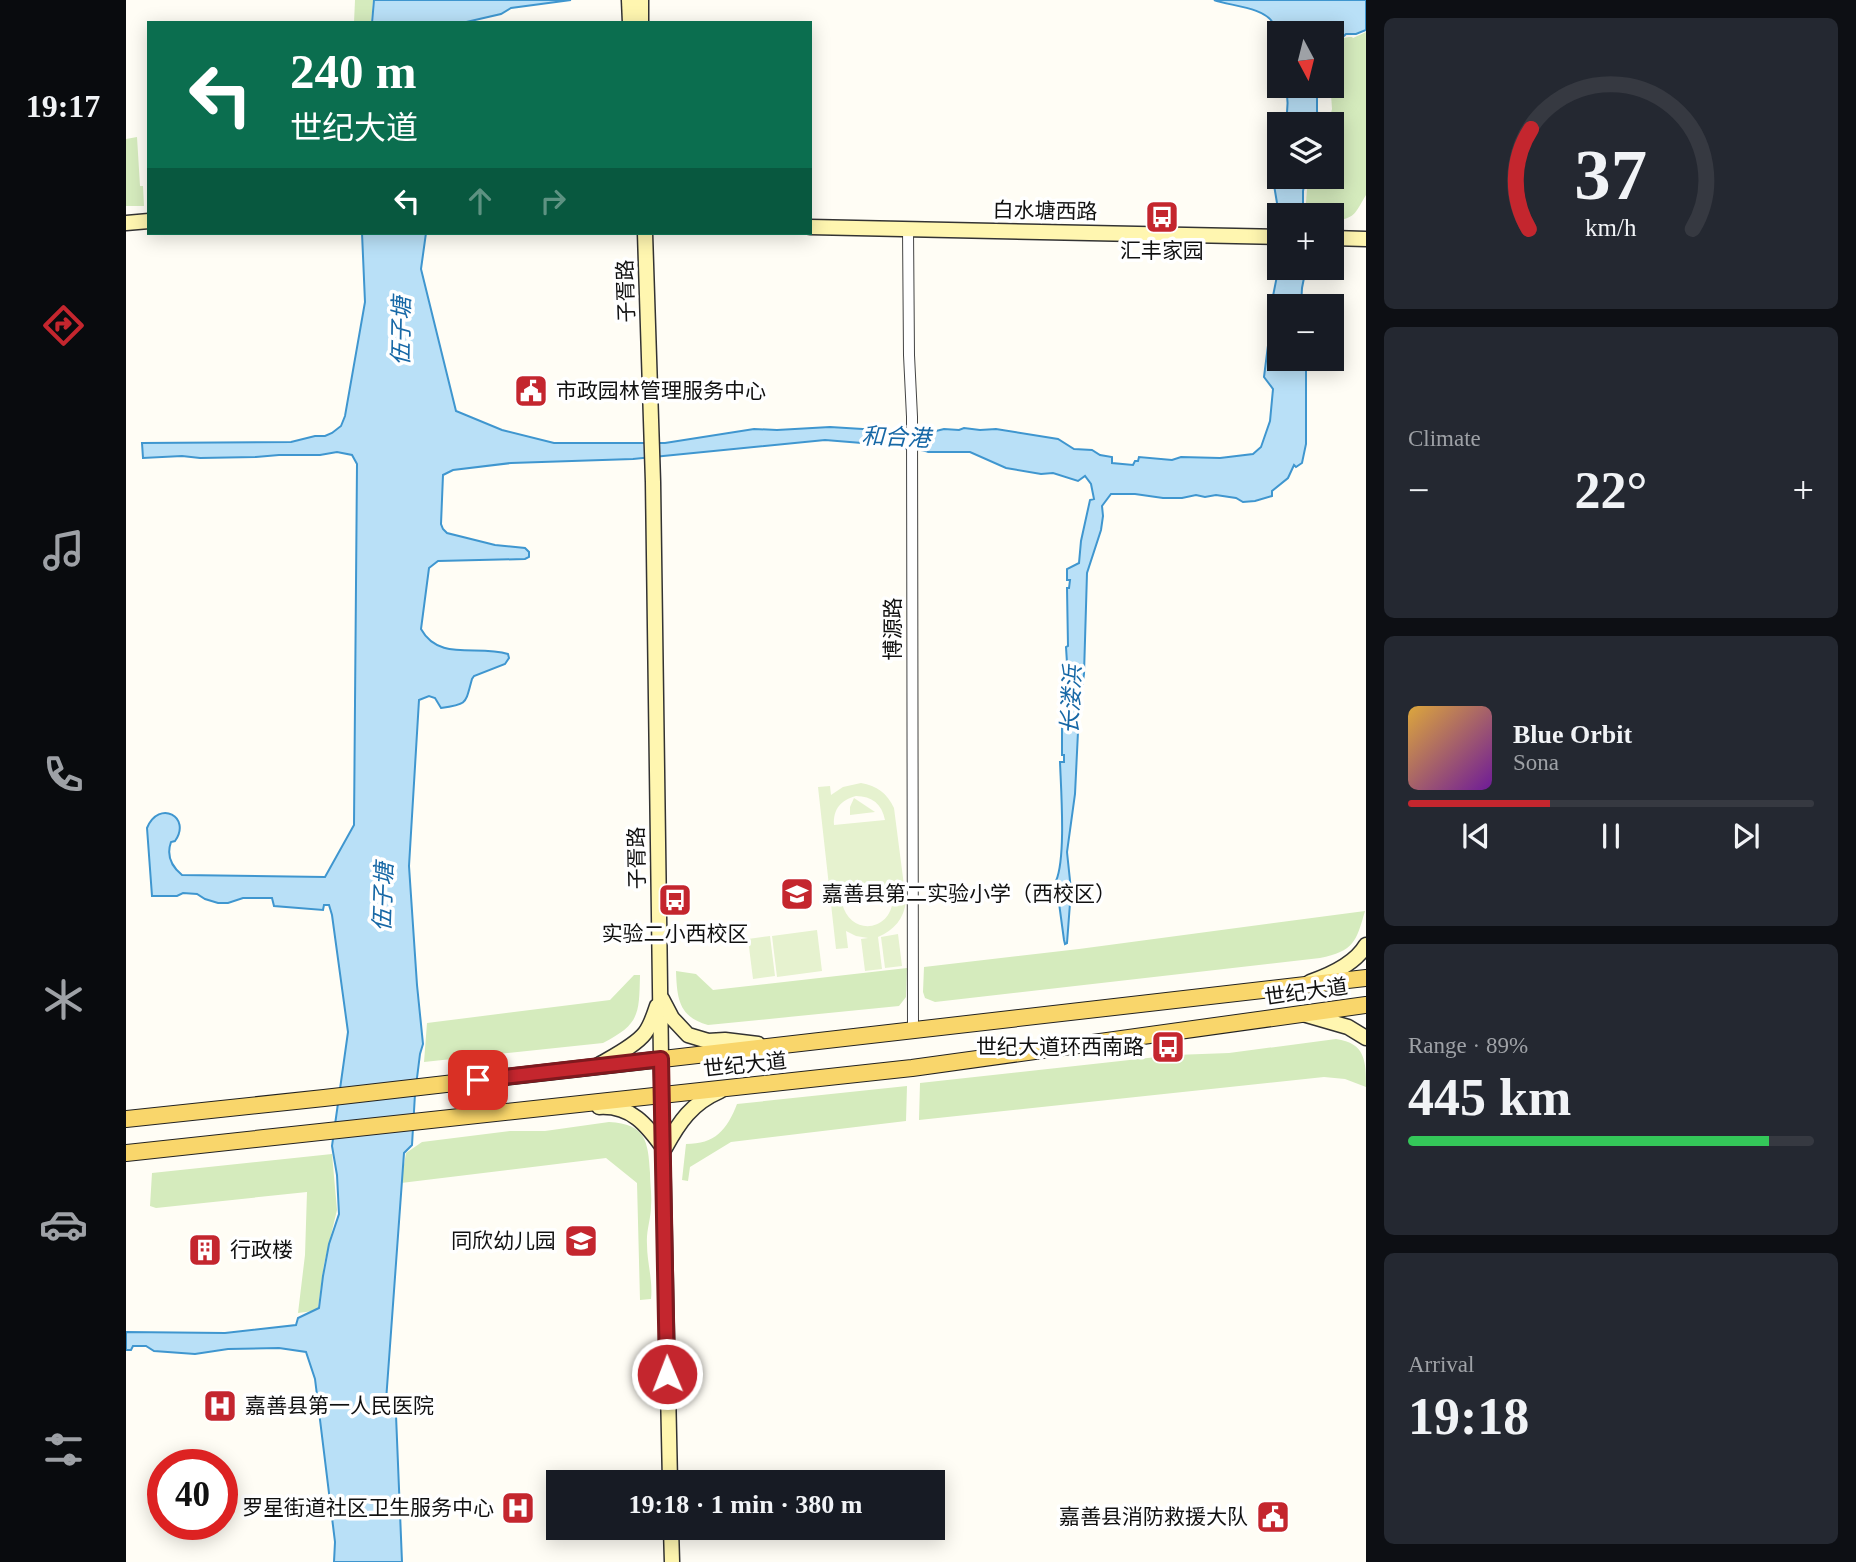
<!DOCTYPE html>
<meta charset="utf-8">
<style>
:root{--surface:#171b24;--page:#242831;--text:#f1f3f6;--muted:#9ea1a6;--line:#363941;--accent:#c4262e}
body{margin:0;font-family:"Times New Roman","Noto Sans SC",serif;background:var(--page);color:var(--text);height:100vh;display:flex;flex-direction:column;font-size:26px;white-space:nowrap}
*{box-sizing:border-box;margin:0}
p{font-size:23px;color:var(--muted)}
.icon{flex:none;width:38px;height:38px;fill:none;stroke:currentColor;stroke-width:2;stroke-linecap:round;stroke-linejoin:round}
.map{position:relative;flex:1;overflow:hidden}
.drawer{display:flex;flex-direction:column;gap:18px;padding:18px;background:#0d0f14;width:490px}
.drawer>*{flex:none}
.guide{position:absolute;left:21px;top:21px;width:665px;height:214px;border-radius:0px;box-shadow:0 4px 18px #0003;background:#0b6e4f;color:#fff;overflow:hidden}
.needle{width:46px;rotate:173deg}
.buttons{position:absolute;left:1141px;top:21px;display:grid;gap:14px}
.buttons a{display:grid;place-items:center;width:77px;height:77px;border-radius:0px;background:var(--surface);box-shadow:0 4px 18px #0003;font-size:35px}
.speed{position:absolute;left:21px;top:1449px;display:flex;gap:14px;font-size:35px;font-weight:700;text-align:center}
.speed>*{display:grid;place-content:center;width:91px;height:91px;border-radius:50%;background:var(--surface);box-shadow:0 4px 18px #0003;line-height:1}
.speed .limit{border:10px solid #d22;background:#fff;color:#111}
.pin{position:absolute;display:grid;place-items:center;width:60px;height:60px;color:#fff;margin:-30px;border-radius:14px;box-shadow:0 4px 10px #0006}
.me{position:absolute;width:77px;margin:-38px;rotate:359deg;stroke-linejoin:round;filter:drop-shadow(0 0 5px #0008)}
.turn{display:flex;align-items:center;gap:24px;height:147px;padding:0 28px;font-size:32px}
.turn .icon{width:91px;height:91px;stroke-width:2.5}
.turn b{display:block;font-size:49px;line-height:60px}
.lanes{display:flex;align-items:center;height:66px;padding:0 28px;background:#0003;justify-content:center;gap:35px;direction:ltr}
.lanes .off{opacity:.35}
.big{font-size:52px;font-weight:700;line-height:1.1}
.drawer .card{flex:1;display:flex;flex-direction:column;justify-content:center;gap:10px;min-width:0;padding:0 24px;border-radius:10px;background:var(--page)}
.drawer .dial{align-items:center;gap:0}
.dial svg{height:182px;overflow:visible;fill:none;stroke:var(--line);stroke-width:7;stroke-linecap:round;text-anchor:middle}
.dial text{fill:var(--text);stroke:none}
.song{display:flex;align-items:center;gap:21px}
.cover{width:84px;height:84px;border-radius:10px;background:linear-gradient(135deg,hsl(40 70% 55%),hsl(280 70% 35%))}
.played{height:7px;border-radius:4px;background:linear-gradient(90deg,var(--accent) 35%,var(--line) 35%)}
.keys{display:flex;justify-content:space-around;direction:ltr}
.heat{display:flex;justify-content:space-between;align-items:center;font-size:38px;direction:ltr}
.charge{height:10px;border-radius:5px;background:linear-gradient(90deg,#34c759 89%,var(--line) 0)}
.trip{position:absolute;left:420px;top:1470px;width:399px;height:70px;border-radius:0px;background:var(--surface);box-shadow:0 4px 18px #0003;font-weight:700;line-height:70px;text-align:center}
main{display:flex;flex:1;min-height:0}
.tab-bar{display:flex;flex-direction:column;width:126px;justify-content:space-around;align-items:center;background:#090b0e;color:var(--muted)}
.tab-bar .icon{width:49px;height:49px}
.tab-bar .current{color:var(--accent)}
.tab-bar b{font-size:32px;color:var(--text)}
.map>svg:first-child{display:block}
.green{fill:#d5ebbd}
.pitch{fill:#e6f2cf;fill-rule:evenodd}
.water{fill:#b9e0f7;stroke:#3f96cf;stroke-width:2}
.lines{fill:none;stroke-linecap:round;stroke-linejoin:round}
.street-casing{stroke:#444;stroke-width:12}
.secondary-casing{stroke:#333;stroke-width:17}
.primary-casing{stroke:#222;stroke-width:18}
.street{stroke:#fff;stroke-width:10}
.secondary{stroke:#fff6b0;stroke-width:14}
.primary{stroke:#f9d66b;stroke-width:16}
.route-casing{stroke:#7f191e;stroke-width:18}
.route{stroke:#c4262e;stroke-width:12}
.labels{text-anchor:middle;stroke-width:7;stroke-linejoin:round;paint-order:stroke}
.street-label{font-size:21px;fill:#111;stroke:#fff}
.poi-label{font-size:21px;fill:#111;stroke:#fff;text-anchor:start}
.water-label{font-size:23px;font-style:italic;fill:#1768a6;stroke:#fff}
</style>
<main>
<nav class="tab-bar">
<b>19:17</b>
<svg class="icon current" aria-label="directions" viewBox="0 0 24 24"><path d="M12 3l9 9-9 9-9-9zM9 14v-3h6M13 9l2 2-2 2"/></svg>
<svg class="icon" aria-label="music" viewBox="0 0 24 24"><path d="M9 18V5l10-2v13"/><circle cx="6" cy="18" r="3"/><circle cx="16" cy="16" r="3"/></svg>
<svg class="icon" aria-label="phone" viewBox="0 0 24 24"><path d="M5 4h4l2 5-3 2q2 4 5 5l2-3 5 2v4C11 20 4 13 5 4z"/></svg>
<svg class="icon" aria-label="climate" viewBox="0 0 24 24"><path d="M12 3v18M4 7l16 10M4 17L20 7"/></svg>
<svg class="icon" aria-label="car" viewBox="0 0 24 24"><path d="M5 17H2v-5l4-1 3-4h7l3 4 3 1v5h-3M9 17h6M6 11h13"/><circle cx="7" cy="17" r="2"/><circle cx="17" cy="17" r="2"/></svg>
<svg class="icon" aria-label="filters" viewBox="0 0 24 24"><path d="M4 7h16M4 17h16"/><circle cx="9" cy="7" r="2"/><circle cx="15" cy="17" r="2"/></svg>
</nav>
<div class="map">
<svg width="1240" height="1562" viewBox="0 0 1240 1562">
<rect width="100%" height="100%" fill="#fffdf5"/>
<g class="green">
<path d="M229 0H247L245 23H228Z"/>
<path d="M1240 32V195C1229 213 1229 220 1206 220V215H1179L1182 177H1206V124H1196L1199 118 1204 117 1206 109 1205 94 1194 95V86H1206V44C1212 39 1218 37 1226 37L1227 38Z"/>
<path d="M11 137 14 186H17L18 206H0V139Z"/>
<path d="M1239 911C1230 942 1228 951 1194 958L809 1002 799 998 797 992 798 967 953 949Z"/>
<path d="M781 968 780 997 773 1006 582 1025C553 1017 551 999 550 971L570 974 587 990Z"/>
<path d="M508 975H514C513 1014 514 1024 477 1043L298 1062 301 1023 484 1000Z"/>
<path d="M1210 1039C1240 1043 1240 1062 1240 1087L1219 1079 1198 1077 793 1120 794 1083 1049 1055 1103 1053Z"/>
<path d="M781 1086 780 1121 605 1142 564 1167 562 1181 556 1180 560 1144C589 1144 601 1130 611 1104Z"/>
<path d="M483 1122C520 1124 522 1141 524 1173 524 1184 526 1195 525 1206 525 1219 520 1231 521 1244 521 1263 527 1280 525 1299L514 1300 511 1183 480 1158 275 1183 280 1153 296 1142 384 1131H419Z"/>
<path d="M206 1154 211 1210 198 1264 192 1308 187 1311 172 1313 179 1255 181 1192 30 1208 24 1206 26 1173Z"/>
</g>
<g class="pitch">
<path d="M735 783C751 786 761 793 768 808L780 901C778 919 768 930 752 937L756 969 739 971 735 939 742 938 730 936 720 931 722 948 710 949 692 787 704 786 705 795 717 787ZM730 796C746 796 756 804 759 820L708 825C707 809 715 800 730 796ZM767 898C766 932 724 937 716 903Z"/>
<path d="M728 798 749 812 724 815V807Z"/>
<path d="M691 930 696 971 651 977 646 936Z"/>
<path d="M772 934 776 966 759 968 755 937Z"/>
<path d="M644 936 649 976 627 979 622 939Z"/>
</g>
<g class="water">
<path d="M248 0H445L385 8 375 14 336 23H246Z"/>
<path d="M1088 0H1240V30L1230 34H1220L1218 36 1206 41V33H1153V40C1151 34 1150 28 1147 23 1138 7 1104 6 1088 0Z"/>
<path d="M1159 86H1191V112L1196 117 1193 124H1159C1162 111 1163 98 1159 86Z"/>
<path d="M1153 150V177H1180L1177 191V215H1153V268H1180L1176 288 1175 306H1153V359H1180V444L1176 463 1170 467 1168 465 1162 478 1146 491V496L1129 501 1117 502 1110 498 1090 495 1079 497 1070 495 1056 498H1037L1009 494H985L976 506 977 516 975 530 961 573 958 674 953 711 949 794 941 852 945 890 941 943 939 944 938 940 930 881C940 858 935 790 934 762H938V755H936V700L934 686 941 663 940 647 942 646 941 588H943L944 580H941V569L953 563 955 541 964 500 968 499 965 484 959 476 952 481 927 473 915 474 880 468 844 452H802C793 447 782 452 773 446L699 440 507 459 385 463 327 470 317 475 315 524 317 529 321 533 369 545 399 548 403 552V557L399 559 312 561 303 568 295 629C313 662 352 644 382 654L383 658 379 664 348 676 346 679C339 704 342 704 315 708L309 698 303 696 293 700 283 866 291 985 297 1044 294 1054 289 1094 286 1145 278 1153 260 1401 270 1415 276 1562H208L209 1542 189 1379 180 1352 153 1348 102 1349 69 1354 28 1351 20 1346H7L5 1350H0V1332L99 1333 170 1325 172 1318 193 1308 197 1276 203 1244 213 1214 211 1175 206 1146 222 1032 206 915 203 905H198L197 910 148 906 146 898H117L102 903H92L79 899 71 894 57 893 51 896H26L21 828C33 799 66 817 49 841L45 842C40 856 45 866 56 875L199 877 228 825 231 464 226 455 211 452 194 455H153L130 457 74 458 56 456 17 458 16 443 165 442 189 436H199L206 433 215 426 219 416 239 302 236 233H300L295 269 330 411 376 430 428 443H539L628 429 651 430 704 427 802 433 818 429 833 430 838 428 854 430 870 429 932 439 948 449 966 450 974 455 986 457V463L1007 465 1009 461H1012L1013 457 1046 460 1055 457 1094 458 1127 454 1135 447 1144 421 1147 389 1138 377 1145 322 1144 311 1151 276 1152 209 1147 179Z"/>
</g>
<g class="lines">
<defs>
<path id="street" d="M782 229 783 355 786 417 787 1029"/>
<g id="secondary">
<path d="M503 0 504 23"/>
<path d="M515 23V0"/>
<path d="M0 223 23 221"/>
<path d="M684 227 1153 237"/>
<path d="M519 233 527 482 535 1059 544 1482"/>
<path d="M1206 238 1240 239"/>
<path d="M1184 982C1204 975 1229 964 1240 945"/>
<path d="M536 999 546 1018 562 1035 582 1041 599 1040 632 1044"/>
<path d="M1177 1014 1222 1027 1240 1038"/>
<path d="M471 1066C486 1057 509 1046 519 1033 525 1025 528 1015 531 1006"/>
<path d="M473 1107C505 1105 521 1125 538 1149"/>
<path d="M539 1148C553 1122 566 1103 594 1091"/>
<path d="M545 1528 546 1562"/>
</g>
<g id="primary">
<path d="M0 1119 198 1098 1240 978"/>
<path d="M0 1153 786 1068 1240 1005"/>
</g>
</defs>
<use href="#street" class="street-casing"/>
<use href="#secondary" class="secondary-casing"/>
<use href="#primary" class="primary-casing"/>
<use href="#street" class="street"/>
<use href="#secondary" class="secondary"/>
<use href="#primary" class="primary"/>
</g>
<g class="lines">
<defs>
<path id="route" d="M352 1080 535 1059 541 1374"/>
</defs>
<use href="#route" class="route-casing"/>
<use href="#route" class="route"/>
</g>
<defs>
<symbol id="bus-square" viewBox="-11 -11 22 22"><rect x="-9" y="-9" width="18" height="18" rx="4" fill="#c4262e" stroke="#fff"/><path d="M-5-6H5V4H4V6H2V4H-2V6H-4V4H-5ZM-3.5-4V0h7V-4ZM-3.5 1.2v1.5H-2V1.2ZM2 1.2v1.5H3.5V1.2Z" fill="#fff"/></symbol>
<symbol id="civic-square" viewBox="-11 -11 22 22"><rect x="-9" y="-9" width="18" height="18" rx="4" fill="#c4262e" stroke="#fff"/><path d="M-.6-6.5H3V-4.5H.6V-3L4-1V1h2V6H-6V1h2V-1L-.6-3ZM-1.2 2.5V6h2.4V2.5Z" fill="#fff"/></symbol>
<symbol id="school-square" viewBox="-11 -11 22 22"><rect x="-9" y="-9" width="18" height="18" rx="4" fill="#c4262e" stroke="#fff"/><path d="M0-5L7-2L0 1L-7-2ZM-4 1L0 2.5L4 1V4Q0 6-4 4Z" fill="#fff"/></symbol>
<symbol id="building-square" viewBox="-11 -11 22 22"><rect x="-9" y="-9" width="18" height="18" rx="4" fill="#c4262e" stroke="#fff"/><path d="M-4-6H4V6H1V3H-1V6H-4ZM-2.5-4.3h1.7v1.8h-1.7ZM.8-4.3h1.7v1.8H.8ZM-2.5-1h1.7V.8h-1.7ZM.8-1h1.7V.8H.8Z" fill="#fff"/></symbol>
<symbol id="hospital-square" viewBox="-11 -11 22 22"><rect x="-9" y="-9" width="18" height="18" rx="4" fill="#c4262e" stroke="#fff"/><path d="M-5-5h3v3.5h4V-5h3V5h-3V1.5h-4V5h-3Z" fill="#fff"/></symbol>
</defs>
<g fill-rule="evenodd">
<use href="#bus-square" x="1017" y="198" width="38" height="38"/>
<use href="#civic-square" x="386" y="372" width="38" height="38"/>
<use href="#school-square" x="652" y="875" width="38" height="38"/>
<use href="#bus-square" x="530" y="881" width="38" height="38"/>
<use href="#bus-square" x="1023" y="1028" width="38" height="38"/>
<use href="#school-square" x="436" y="1222" width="38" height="38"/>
<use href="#building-square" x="60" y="1231" width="38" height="38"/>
<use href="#hospital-square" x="75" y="1387" width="38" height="38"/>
<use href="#hospital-square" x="373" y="1489" width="38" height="38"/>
<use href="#civic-square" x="1128" y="1498" width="38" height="38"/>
</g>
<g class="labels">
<g class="street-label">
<text transform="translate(919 211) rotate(1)" y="7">白水塘西路</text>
<text transform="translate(500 291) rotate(-92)" y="7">子胥路</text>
<text transform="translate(767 629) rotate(-90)" y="7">博源路</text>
<text transform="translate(511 858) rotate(-91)" y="7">子胥路</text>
<text transform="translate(1180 992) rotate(-8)" y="7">世纪大道</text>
<text transform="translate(619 1065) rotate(-6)" y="7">世纪大道</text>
</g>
<g class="poi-label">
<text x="1036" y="258" text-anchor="middle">汇丰家园</text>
<text x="430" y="398">市政园林管理服务中心</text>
<text x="696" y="901">嘉善县第二实验小学（西校区）</text>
<text x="549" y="941" text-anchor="middle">实验二小西校区</text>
<text x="1018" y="1054" text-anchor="end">世纪大道环西南路</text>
<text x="430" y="1248" text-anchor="end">同欣幼儿园</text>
<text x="104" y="1257">行政楼</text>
<text x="119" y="1413">嘉善县第一人民医院</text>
<text x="368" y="1515" text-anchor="end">罗星街道社区卫生服务中心</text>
<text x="1122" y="1524" text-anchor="end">嘉善县消防救援大队</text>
</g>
<g class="water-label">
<text transform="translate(275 331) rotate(-89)" y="8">伍子塘</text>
<text transform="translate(770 437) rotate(2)" y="8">和合港</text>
<text transform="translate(945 700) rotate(-87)" y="8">长溇浜</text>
<text transform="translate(257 897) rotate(-88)" y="8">伍子塘</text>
</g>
</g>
</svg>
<div class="buttons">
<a><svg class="needle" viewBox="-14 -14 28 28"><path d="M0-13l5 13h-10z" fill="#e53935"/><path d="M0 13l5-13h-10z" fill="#9ea1a6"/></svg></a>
<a><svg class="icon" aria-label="layers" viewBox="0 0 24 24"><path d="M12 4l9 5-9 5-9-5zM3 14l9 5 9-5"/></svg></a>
<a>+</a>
<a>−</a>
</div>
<div class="speed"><div class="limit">40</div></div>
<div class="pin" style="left:352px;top:1080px;background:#d93025"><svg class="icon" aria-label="arrive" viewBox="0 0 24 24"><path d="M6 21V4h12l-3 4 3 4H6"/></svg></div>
<svg class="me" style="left:541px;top:1374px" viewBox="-20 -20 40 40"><circle r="17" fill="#c4262e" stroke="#fff" stroke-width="3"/><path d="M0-11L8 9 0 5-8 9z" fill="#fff"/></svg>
<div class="trip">19:18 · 1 min · 380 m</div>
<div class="guide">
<div class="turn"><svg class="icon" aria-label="left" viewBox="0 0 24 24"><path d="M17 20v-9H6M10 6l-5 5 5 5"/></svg><div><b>240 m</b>世纪大道</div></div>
<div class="lanes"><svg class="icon" aria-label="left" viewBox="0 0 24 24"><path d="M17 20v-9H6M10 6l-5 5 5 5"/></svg><svg class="icon off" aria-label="ahead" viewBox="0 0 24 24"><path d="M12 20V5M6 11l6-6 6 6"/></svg><svg class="icon off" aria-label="right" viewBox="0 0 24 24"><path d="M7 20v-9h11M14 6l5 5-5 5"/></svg></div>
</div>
</div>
<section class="drawer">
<div class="card dial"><svg viewBox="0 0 100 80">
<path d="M14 69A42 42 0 1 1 86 69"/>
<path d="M14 69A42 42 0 0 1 15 25" stroke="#c4262e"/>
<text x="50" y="56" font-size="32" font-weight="700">37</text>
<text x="50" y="72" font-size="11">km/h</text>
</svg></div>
<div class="card"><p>Climate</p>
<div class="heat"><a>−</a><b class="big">22°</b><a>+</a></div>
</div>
<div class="card">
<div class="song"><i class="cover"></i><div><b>Blue Orbit</b><p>Sona</p></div></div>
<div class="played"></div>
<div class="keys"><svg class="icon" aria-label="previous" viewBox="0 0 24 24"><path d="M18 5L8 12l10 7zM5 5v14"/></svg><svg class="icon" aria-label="pause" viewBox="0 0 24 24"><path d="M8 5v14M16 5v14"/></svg><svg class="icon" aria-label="next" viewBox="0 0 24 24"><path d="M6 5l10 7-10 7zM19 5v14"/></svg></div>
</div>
<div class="card"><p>Range · 89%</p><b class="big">445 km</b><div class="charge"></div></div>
<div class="card"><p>Arrival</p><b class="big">19:18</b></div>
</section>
</main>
